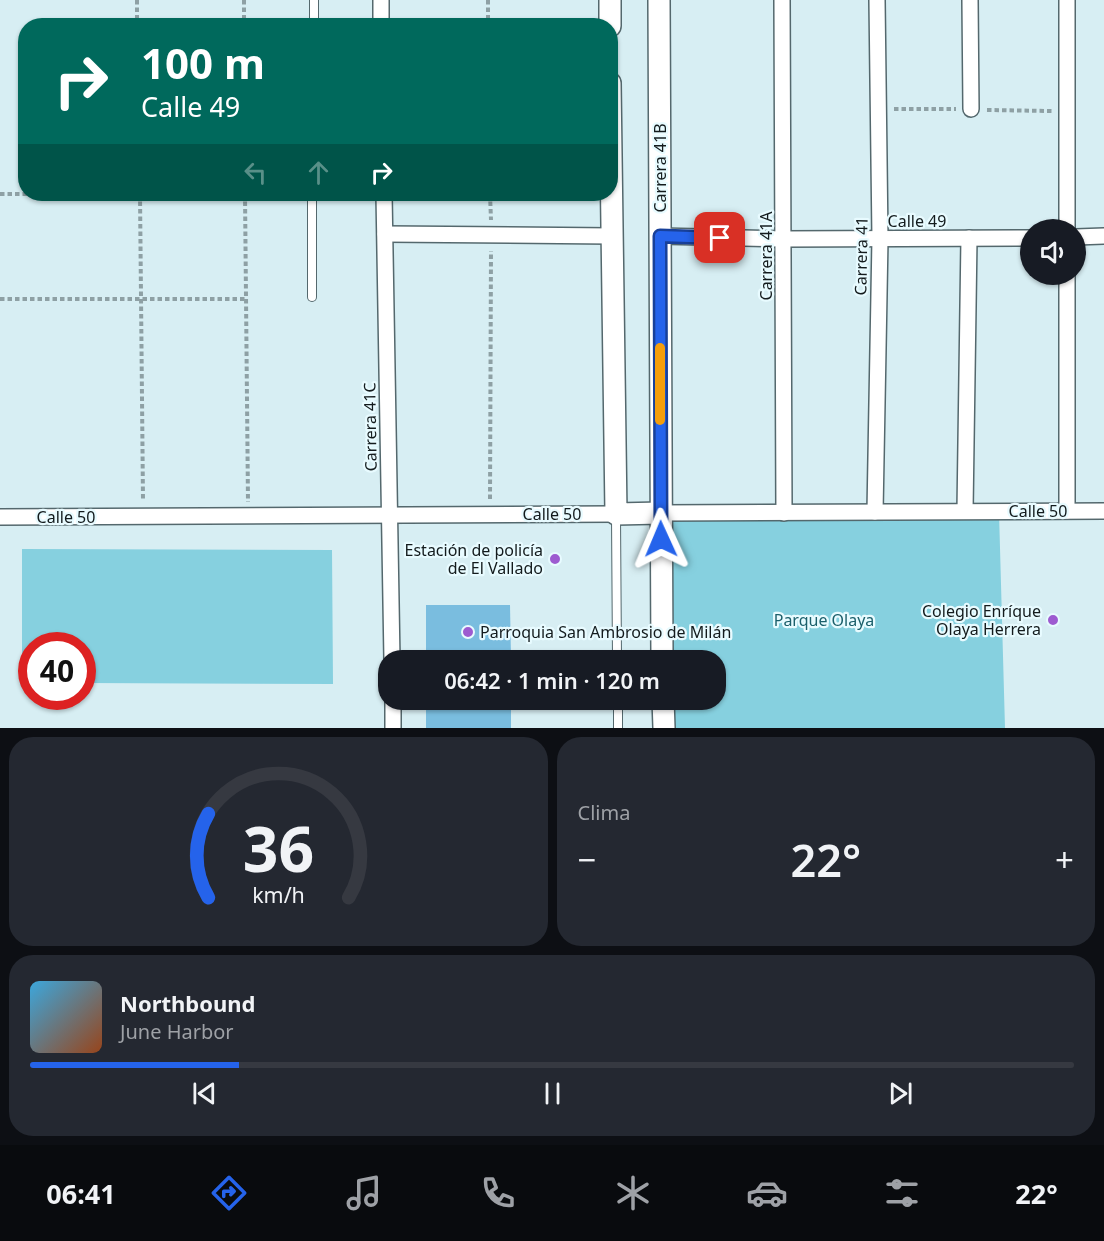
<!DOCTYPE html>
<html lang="es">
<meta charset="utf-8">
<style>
:root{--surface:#171b24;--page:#242831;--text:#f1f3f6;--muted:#9ea1a6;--line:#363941;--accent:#2563eb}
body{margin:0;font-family:"Noto Sans",sans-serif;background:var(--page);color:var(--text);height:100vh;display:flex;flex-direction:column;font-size:22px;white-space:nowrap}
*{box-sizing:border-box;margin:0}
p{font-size:20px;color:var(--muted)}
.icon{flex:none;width:33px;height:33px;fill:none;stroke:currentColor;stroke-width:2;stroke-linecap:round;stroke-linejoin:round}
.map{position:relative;height:728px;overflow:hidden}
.drawer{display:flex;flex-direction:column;gap:9px;padding:9px;background:#0d0f14;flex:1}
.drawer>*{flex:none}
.guide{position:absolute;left:18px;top:18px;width:600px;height:183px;border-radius:24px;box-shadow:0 2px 4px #0004;background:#00695c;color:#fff;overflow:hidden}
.tools{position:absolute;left:1020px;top:219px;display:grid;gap:12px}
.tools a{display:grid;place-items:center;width:66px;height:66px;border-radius:50%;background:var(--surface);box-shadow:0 2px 4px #0004;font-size:30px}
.speed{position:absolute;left:18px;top:632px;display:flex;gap:12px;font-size:30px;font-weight:700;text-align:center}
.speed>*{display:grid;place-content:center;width:78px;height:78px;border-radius:50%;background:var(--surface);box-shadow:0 2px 4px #0004;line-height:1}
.speed .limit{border:9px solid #d22;background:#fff;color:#111}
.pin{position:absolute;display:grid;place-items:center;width:51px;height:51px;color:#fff;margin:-26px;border-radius:12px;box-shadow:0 3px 9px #0006}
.me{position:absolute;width:66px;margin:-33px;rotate:359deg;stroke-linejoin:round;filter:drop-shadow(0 0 4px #0008)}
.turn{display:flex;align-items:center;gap:21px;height:126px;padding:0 24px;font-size:27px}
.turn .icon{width:78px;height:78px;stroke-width:2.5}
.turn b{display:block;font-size:42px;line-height:51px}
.lanes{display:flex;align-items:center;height:57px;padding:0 24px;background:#0003;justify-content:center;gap:30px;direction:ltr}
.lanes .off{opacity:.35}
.big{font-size:45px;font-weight:600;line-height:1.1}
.drawer .tile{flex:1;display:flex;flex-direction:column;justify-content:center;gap:9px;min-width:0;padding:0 21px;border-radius:24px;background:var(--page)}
.drawer .dial{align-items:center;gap:0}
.dial svg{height:156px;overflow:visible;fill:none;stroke:var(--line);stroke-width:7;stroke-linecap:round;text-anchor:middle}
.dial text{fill:var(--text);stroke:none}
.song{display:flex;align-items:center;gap:18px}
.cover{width:72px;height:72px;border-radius:9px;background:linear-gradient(135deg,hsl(200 70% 55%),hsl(20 70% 35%))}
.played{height:6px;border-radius:3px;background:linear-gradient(90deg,var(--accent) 20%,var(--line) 20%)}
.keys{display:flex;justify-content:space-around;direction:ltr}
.heat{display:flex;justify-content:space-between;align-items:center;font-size:33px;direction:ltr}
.drawer .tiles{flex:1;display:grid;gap:9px;grid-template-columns:1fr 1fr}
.tile:last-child{grid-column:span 2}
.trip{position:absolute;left:378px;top:650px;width:348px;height:60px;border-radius:24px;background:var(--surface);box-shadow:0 2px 4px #0004;font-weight:600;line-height:60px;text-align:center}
.dock{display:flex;height:96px;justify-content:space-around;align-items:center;background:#090b0e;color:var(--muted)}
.dock .icon{width:42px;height:42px}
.dock .on{color:var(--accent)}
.dock b{font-size:27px;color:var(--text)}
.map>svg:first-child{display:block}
.green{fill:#86d0df}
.building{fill:#7abddf}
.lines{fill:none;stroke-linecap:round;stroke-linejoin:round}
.lane-casing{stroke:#54686d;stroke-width:10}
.street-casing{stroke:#54686d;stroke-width:18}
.secondary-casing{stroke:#54686d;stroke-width:24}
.path{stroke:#8ea0a4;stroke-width:4;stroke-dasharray:4.5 3;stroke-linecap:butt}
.lane{stroke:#fff;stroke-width:8}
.street{stroke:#fff;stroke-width:15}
.secondary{stroke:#fff;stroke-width:21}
.route-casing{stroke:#184099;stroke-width:15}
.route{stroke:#2563eb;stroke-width:10}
.slow{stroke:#f59e0b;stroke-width:10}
.poi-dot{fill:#9d5bd0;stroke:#e8fbff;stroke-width:2}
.labels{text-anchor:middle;stroke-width:4.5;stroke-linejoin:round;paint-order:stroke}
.street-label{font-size:16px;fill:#131b1d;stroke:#e8fbff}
.poi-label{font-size:16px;fill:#131b1d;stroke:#e8fbff;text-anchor:end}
.park-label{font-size:16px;fill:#1b5f6b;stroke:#e8fbff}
</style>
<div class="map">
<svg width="1104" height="728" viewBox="0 0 1104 728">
<rect width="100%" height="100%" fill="#d7eef3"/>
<g class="green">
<path d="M999 512 1005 728H664L663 699H716V660H662L661 513Z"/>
<path d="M22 549 332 550 333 684 83 683 82 645H32L31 683H22Z"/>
</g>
<g class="building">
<path d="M426 605H510L511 660H426Z"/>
<rect x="426" y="699" width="85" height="29"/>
</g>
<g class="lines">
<defs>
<g id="lane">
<path d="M314 26V0"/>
<path d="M312 297V194"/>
<path d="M616 516 617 660"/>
<path d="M618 699V728"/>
</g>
<g id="street">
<path d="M381 0V26"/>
<path d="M782 0 784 513"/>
<path d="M970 0 971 109"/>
<path d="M1067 0V230"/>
<path d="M384 194 392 660"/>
<path d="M385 234 612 236"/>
<path d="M660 236 784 239 1030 238"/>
<path d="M1076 237 1104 236"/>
<path d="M965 511 969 238"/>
<path d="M1067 511V274"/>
<path d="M875 512 880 239 877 0"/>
<path d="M661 513 1104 511"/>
<path d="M0 517 616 514"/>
<path d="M393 699V728"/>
</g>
<g id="secondary">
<path d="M610 0V26"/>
<path d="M659 0 662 660"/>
<path d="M610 83 616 514 661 513"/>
<path d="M663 699 664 728"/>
</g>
</defs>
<use href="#lane" class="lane-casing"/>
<use href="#street" class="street-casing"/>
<use href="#secondary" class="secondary-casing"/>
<g class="path">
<path d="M137 0V26"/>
<path d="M244 0V26"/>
<path d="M488 0V26"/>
<path d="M894 109H956"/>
<path d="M987 110 1052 111"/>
<path d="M0 194H101"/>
<path d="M140 194 143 500"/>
<path d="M245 194 248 502"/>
<path d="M490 194 491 220"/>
<path d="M0 299H246"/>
<path d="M490 499 491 251"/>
</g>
<use href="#lane" class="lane"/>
<use href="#street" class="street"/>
<use href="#secondary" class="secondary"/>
</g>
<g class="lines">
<defs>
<path id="route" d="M661 539 660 236 720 238"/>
</defs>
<use href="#route" class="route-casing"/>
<use href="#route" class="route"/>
<path class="slow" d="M660 348V420"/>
</g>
<g class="poi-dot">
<circle cx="555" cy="559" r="6"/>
<circle cx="1053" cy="620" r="6"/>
<circle cx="468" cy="632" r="6"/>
</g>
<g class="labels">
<g class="street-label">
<text transform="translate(660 168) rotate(-90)" y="6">Carrera 41B</text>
<text x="917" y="227">Calle 49</text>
<text transform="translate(766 256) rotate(-90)" y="6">Carrera 41A</text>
<text transform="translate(861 256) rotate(-89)" y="6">Carrera 41</text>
<text transform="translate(370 427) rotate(-91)" y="6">Carrera 41C</text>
<text x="1038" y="517">Calle 50</text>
<text x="552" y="520">Calle 50</text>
<text x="66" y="523">Calle 50</text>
</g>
<g class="poi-label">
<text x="543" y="556">Estación de policía<tspan x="543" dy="18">de El Vallado</tspan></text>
<text x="1041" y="617">Colegio Enríque<tspan x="1041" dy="18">Olaya Herrera</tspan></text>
<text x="480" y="638" text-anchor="start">Parroquia San Ambrosio de Milán</text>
</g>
<g class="park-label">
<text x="824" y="626">Parque Olaya</text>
</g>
</g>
</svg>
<div class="tools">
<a><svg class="icon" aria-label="sound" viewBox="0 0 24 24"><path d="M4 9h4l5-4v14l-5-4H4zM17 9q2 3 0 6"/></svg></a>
</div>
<div class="speed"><div class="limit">40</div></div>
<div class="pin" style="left:720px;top:238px;background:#d93025"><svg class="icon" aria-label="arrive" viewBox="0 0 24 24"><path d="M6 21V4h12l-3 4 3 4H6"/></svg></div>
<svg class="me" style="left:661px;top:539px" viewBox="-20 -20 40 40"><path d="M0-17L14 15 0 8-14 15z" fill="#2563eb" stroke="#fff" stroke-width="4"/></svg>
<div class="trip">06:42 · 1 min · 120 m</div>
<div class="guide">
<div class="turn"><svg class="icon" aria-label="right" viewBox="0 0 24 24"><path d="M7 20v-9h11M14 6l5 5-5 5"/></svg><div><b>100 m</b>Calle 49</div></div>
<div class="lanes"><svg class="icon off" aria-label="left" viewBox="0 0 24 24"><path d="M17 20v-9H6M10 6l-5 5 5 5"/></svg><svg class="icon off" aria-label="ahead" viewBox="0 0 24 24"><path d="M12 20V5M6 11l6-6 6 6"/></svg><svg class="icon" aria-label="right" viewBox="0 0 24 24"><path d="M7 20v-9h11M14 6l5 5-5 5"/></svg></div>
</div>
</div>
<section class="drawer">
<div class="tiles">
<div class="tile dial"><svg viewBox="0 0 100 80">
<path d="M14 69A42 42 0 1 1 86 69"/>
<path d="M14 69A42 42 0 0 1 14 26" stroke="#2563eb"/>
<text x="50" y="56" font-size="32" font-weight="700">36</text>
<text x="50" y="72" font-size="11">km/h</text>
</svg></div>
<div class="tile"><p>Clima</p>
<div class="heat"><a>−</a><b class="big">22°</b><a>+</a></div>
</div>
<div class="tile">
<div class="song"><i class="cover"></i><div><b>Northbound</b><p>June Harbor</p></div></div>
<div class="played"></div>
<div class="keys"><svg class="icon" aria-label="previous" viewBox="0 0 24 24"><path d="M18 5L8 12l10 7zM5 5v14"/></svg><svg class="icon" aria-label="pause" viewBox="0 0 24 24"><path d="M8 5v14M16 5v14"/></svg><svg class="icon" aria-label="next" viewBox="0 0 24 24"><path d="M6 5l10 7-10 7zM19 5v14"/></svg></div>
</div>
</div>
</section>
<nav class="dock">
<b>06:41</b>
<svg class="icon on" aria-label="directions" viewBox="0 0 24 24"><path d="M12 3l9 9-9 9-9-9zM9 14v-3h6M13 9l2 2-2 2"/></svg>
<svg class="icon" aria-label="music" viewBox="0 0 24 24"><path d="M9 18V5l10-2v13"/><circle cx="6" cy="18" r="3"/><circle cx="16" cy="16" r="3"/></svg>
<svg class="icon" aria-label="phone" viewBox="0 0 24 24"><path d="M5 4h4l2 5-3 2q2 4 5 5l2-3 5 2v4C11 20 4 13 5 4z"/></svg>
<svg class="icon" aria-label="climate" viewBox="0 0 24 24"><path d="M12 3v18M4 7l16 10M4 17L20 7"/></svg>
<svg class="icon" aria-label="car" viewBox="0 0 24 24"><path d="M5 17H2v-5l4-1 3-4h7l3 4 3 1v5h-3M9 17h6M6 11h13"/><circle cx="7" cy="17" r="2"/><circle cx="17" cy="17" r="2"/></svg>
<svg class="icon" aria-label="filters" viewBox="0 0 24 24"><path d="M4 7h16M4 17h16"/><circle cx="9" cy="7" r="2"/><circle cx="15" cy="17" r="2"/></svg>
<b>22°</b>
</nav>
